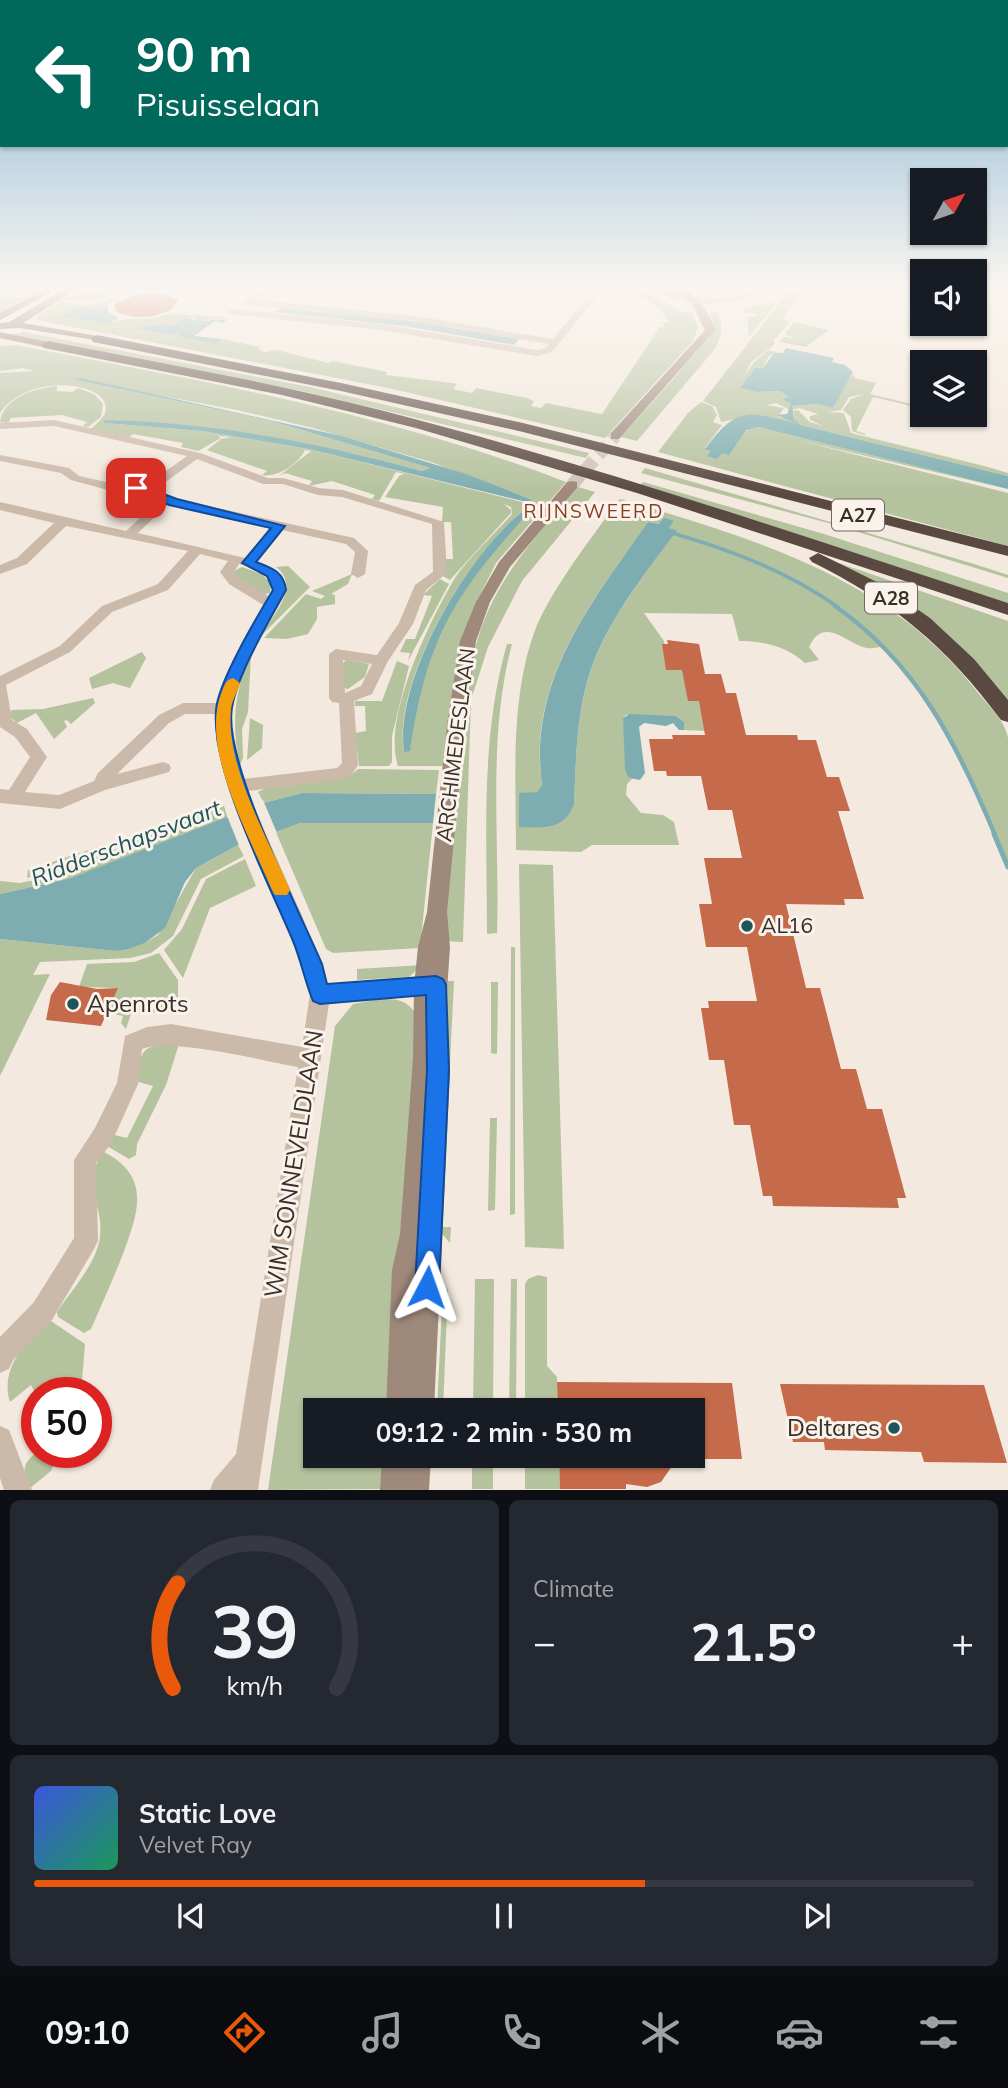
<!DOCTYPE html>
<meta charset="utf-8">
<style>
:root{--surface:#171b24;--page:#242831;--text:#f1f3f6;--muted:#9ea1a6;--line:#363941;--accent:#ea580c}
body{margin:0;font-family:Mulish,sans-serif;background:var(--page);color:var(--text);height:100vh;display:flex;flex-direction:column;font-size:26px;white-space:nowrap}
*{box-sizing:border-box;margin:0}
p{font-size:23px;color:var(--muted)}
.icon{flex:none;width:38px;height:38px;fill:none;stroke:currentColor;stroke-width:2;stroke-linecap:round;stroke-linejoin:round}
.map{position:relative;height:1490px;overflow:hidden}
.panel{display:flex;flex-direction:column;gap:10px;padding:10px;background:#0d0f14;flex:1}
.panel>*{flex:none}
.hud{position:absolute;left:0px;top:0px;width:1008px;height:147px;box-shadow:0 2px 5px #0004;background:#00695c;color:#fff;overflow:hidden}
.needle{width:46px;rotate:50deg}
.buttons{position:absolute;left:910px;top:168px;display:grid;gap:14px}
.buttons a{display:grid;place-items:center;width:77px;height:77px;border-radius:0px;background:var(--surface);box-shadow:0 2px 5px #0004;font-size:35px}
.speed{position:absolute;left:21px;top:1377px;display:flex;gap:14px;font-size:35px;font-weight:700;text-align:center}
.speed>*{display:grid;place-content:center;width:91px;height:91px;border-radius:50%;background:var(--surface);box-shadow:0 2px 5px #0004;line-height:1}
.speed .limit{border:10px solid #d22;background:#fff;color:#111}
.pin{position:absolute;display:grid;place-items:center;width:60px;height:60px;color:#fff;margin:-30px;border-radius:14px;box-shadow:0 4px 10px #0006}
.me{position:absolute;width:77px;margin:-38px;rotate:4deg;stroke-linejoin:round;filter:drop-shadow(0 0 5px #0008)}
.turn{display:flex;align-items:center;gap:24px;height:147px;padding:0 21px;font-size:32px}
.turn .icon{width:91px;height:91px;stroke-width:2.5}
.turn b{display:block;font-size:49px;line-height:60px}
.big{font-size:52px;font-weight:700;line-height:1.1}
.panel .card{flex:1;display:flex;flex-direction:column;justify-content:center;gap:10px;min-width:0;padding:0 24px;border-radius:10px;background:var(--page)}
.panel .dial{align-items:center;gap:0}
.dial svg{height:182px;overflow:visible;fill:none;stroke:var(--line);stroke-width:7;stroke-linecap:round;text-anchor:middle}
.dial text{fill:var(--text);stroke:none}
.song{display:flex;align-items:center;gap:21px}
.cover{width:84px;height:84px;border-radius:10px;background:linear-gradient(135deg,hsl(230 70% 55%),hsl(150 70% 35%))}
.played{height:7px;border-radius:4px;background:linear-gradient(90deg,var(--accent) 65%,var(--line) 65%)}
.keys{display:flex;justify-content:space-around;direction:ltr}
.heat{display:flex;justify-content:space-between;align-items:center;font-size:38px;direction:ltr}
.panel .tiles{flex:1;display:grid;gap:10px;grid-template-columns:1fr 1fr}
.card:last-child{grid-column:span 2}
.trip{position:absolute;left:303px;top:1398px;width:402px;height:70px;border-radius:0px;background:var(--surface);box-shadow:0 2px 5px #0004;font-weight:700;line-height:70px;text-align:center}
.menu{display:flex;height:112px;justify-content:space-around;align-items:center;background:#090b0e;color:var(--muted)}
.menu .icon{width:49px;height:49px}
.menu .selected{color:var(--accent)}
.menu b{font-size:32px;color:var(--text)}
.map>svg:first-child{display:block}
.green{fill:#b5c29e;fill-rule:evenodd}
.water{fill:#7dadb0}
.pier{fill:#f3e9de}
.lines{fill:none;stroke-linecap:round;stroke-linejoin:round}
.stream-far2{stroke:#7dadb0;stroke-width:3.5}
.stream-far1{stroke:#7dadb0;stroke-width:4.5}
.stream{stroke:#7dadb0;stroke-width:5}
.building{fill:#c56a4a}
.secondary-tunnel{stroke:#cec4ba;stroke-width:13;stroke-dasharray:13 7;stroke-linecap:butt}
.minor{fill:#cbbaaa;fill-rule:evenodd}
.secondary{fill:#9f897b;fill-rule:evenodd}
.primary{fill:#7a665b;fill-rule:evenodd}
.motorway{fill:#594941;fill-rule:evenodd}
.route{fill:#1a73e8;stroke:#114b97;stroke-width:2}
.slow{fill:#f59e0b}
.poi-dot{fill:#1f555a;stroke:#faf3eb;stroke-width:2.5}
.labels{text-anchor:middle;stroke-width:6;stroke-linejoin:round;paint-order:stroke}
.far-neighbourhood-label{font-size:19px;letter-spacing:2px;fill:#873c23;stroke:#faf3eb}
.shield{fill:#faf3eb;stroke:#726964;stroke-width:2}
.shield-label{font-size:19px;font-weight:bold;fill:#382e2a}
.street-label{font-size:21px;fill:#382e2a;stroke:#faf3eb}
.poi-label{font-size:21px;fill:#382e2a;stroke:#faf3eb;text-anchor:start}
.water-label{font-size:23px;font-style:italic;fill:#1f555a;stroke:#faf3eb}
.near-poi-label{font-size:24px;fill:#382e2a;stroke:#faf3eb;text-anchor:start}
.near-street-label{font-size:24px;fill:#382e2a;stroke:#faf3eb}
</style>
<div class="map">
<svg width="1008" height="1490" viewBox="0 0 1008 1490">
<rect width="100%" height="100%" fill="#f3e9de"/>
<g class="green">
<path d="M0 284H50L0 313V297H25L30 293 0 294Z"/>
<path d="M90 284H129L102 299H68L63 302 86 306 118 298 102 307 72 309 108 324 124 319H148L170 314 231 317 198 321 193 317 172 327 163 324 133 328 169 335 180 333 217 344 223 339 260 347 258 349 265 352 277 350 328 363 333 361 383 371 387 372 386 375 452 383 457 384 453 389 472 393 476 388 527 398 534 401 531 406 541 408 546 403 602 414 660 327H664L663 322H669C659 300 633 293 611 288L614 285 655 297 679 311 692 313 698 327 693 341 605 438 388 388 37 320 38 315Z"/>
<path d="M789 291 801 293 782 319 790 322 773 341 775 343 770 349H768L751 362 745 375 754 362 768 350 777 352 768 357 763 368H755L741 388 756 392 780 391 789 397 782 399 791 404 790 410 776 403 766 405 784 408 778 417 790 419 799 424 755 415 721 422 716 407 703 401Z"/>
<path d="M777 302 749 337 747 317 757 316 755 313H745L743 308Z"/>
<path d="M709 312 717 313C724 328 722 336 714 350L637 441 621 437C635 421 713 337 714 326Z"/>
<path d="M794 322 829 330 806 347 779 342 783 337 794 338 785 334Z"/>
<path d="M23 332 310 387 589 453 586 458 302 391 11 335Z"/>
<path d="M16 345C202 381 388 413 566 482L496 563 477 601 444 766H398C382 719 429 623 452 583 463 563 496 533 512 514L511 507 504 504 511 510V513L450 580 443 576 446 559H453L451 522H442L443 507 385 497 399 476 404 474 396 472 379 501 372 499 375 495 332 481 309 486 312 481 285 473 279 476 311 451 305 450C299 463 278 478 262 475L267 471 207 450 221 439 231 437 218 436 221 438 198 451 181 447 183 443 133 434 129 437 90 429C147 390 35 362 0 413V373L34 371 23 368 0 371V346ZM82 381 237 410 313 428 431 462 532 500 534 505 309 449 202 431 104 423 106 420C213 425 319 443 422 471L430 468 271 421ZM522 512 527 513C489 556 451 598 431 654 420 686 415 720 404 752 392 682 468 554 522 512Z"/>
<path d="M854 374V378L876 383 870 394 912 404 911 406 873 397 856 431 866 434 864 435 852 431 851 417 843 410 851 399 864 394 849 397 841 410 828 412 844 413 851 433 988 467 1008 473V476L801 425 794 419 793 411 798 410 810 422 823 426 810 420V416L818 414 799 408 792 410V406L818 404 833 408 843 385Z"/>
<path d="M57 386V391L72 392 78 388 94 394 103 404 101 417 88 427 83 426 87 422 62 415 11 418 8 423 0 422C4 397 35 388 57 386Z"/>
<path d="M701 402 712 406 717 415 713 422 722 425 705 448 712 450 708 456 722 453 745 430 749 431 747 429 758 427 1008 489 797 440 1008 493V546L658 452 688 413Z"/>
<path d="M645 468 971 563 1008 575V578L832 524 641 473Z"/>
<path d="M643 482 824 534 1008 593V603L640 485Z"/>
<path d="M578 487 595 492 522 581 488 647 471 700 463 942 444 941 456 806 471 700C465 684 470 670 474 653 490 583 533 541 578 487Z"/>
<path d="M620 499C752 538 887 577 975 689 986 703 1005 720 1008 738 1008 773 1008 828 1008 866 973 788 946 707 884 646 879 647 872 649 867 648 848 645 824 614 809 647L819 660 805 663C786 646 763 641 739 641L732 614 644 613 664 641 668 668H684L701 699 707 731 684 730V722L676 716 626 715 623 718 629 778 632 779 627 784 626 795 641 813 663 815 674 822 679 845H592L581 852 516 850C516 780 510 701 534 633 549 592 594 534 620 499ZM674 521 669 528 676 530C644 577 602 626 587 682 576 722 576 763 574 804L519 794 537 792 542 785C527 681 592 602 648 522L659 524Z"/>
<path d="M833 561 1008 621V709L970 659Z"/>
<path d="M288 566 310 587 260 637C272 616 302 587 276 567Z"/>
<path d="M242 567 262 574 271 584 270 593 261 595C252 584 241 582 232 572Z"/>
<path d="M352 574 348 584 331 594 335 595V604L317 607V619L308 634 287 639 264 638 306 594 321 599 325 596 312 591Z"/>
<path d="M440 579 449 584 408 661 410 653 400 652 406 639H415L432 596 423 595Z"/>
<path d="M507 644H512C487 738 500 837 497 933L487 934C487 837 480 738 507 644Z"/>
<path d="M142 652 146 658 130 688 113 683 92 689 89 678Z"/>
<path d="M251 654 248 712 242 729 243 758 240 765C231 726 234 691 251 654Z"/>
<path d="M346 660 369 664 365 677 348 689 344 688 342 664Z"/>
<path d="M397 661 409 666 392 736V762L389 766H359L355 733 366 731 365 706H355V701H382Z"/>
<path d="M93 698 95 703 71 724 67 720 64 721 67 727 54 739 36 713 17 723 8 715 12 710 43 709Z"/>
<path d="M250 718 263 725 262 748 247 760Z"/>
<path d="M358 769 439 770 436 794 302 793 264 803 258 792 270 786 351 775Z"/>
<path d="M224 806 228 819 71 878 0 894V881L20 883 43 878Z"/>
<path d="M300 823H433L420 948 333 953 326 949 275 830Z"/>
<path d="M238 845 244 856 201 879 173 936 151 953 130 958 40 962 33 975 50 974 0 1076V939L115 951 145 943 158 935 196 868Z"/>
<path d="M101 846 103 852 27 878 28 870Z"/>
<path d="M245 859 256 886 210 908 183 978 164 950 182 929 206 879Z"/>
<path d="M519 864 553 865 564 1249 525 1247Z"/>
<path d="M511 947H515V1214L510 1215Z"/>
<path d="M159 953 178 980V1011L131 1014 126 1029 121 1023 123 1016 108 1013 116 988 79 987 87 964 134 962Z"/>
<path d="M422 965 409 977 357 980V969Z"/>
<path d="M444 981H454L442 1227H451L450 1243 437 1228Z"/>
<path d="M491 982H498L497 1054 491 1053Z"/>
<path d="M380 999C400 999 407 1000 418 1017L386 1410H315V1456H383L380 1489 268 1490 335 1026 353 1004Z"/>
<path d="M179 1044 166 1085 137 1144 136 1155 129 1159 107 1146 110 1134 127 1138 153 1086 135 1081C143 1045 142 1046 179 1044Z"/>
<path d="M490 1118H497L495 1210 488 1211Z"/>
<path d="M104 1152C152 1177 138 1213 123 1254 113 1279 102 1304 91 1329L84 1333 58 1317 57 1312C71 1291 97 1263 100 1237 104 1200 81 1195 101 1153Z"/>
<path d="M538 1275 547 1277V1366L557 1377 558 1410H525V1284L528 1279Z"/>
<path d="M475 1279H494L493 1410H473Z"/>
<path d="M511 1279H517L516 1410H509Z"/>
<path d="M448 1287 443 1410H437L442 1306Z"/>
<path d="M43 1321H51L85 1344 81 1393H37V1397L31 1385 10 1402C0 1370 24 1344 43 1321Z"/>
<path d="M37 1452 59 1453 51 1471 29 1489C23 1470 21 1465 37 1452Z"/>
<rect x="472" y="1456" width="21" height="33"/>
<path d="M525 1456H559L560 1489H525Z"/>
</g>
<g class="water">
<path d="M108 305V312L119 318 108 324 60 316 72 309Z"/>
<path d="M282 307 404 320 519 339 514 345 404 326 274 312Z"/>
<path d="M185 317 198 321 228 319 223 323 215 321 194 336 223 339 217 344 181 337 180 333 169 335 133 328 164 324 172 327Z"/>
<path d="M786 348 834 358 832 362 845 365 853 372 833 408 818 404 792 406 794 419 801 425 1008 476V489L758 427 746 430 729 455 722 453 717 459 707 456 711 451 705 449C738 404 748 412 799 424L776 415 787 414 791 404 782 399 789 397 780 391 756 392 740 388 755 368H763L774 353H783Z"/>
<path d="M81 378 342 436 466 474 532 500 535 504 309 449 202 431 104 423 105 420C211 422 320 443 422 471L430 468 271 421 72 379Z"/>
<path d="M522 512 528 513C452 598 427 638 410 751L404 752C394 680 467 555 522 512Z"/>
<path d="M664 518 674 521 669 528 677 530C644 576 602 626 587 682 576 721 576 763 574 804 565 830 543 828 519 827V793L537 792 542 785C528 680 592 602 648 522L659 524Z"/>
<path d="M630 714 676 716 684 722V730H679L673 723 666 726 644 723 639 727 645 773 640 780 629 778 625 770 623 718Z"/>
<path d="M302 793 436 794 433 823H300L238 845 196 868 185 882 165 928 145 943 128 949 115 951 0 939V894L71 878 264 803Z"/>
</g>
<path class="pier" d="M263 800 277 833 240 848 227 816Z"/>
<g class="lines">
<path class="stream-far2" d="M669 532C730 550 785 570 838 607"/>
<path class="stream-far1" d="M835 606C917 663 958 746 995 835"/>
<path class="stream" d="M994 834 1008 867"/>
</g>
<g class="building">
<path d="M142 293H161L179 300 171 310 154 316 135 317 118 313 114 306 118 302Z"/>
<path d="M667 640 699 644 705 674H721L726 693H736L746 735H797L798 740H816L827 777H839L850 811H838L864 899H844L845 905 786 904 806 988H820L841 1069H856L867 1109H882L906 1198H897L899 1208 773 1206 772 1196H763L750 1125H734L724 1060H709L701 1008H709L708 1001H757L747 947H706L699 904H712L704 858H742L732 810H708L701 776H667L666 771H654L649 739H673L672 735H705L699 701H688L682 670H666L662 644H668Z"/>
<path d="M60 982 97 989 118 988 101 1026 46 1020 51 995Z"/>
<path d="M557 1382 732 1383 742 1459H693V1410H558Z"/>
<path d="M780 1384 984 1385 1007 1463 924 1462 921 1452 825 1450 824 1442H793Z"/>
<path d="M559 1456H679L661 1482 647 1487 626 1484V1489H560Z"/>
</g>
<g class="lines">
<path class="secondary-tunnel" d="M572 485 615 436"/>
<g class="minor">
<path d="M268 284H278L257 300 416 316 553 339 598 284H607L552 352 537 356 381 330 229 314 228 312 232 309 381 324 537 350 546 348 549 344 416 322 244 305 245 300Z"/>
<path d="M766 284H777C753 303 697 311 671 296L675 293C706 299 738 301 766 284Z"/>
<path d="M54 420 200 453 268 478H283L319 488 343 490 444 522 447 573 426 590 413 624 388 661 372 694 354 701 358 765C354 772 350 778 342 780L247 791 303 918 327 984 433 976 440 979 443 985 440 991 433 994 329 1003 258 1490H210L214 1480 236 1454 298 1067C263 1061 171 1037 142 1049L138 1084 111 1144 96 1163 98 1241 94 1249 52 1320 13 1360 9 1369 0 1373V1337L34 1302 74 1238V1160L95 1128 117 1083 125 1036 147 1027 171 1024 302 1047 310 994 285 918 225 777 216 740V714H185L169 723 117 774 163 762 169 764 171 768 169 772 105 790 60 809 0 803V789L9 790 30 757 15 737 0 727V676L60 646 102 606 158 584 188 551 66 526 27 564 0 574V565L17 558 54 523 0 510V502L126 531 159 500 146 493 115 492 71 480 61 473 0 461V455L69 468 79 476 115 484 145 486 187 456 54 426 0 429V423ZM197 459 263 484H283L318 495 342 497 432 524 433 572 415 585 399 623 377 655 336 649 329 654V698L332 702 339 703 342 763 337 768 243 779C213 695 251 661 287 590 281 573 273 566 256 561L282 530 346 544 355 552 351 574 358 578 365 574 368 551 354 538 177 499 156 489ZM168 504 173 506 271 527 245 558 138 533ZM200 554 228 561 220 572 229 584 265 606 234 661 217 703H183L159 715 98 773 94 781 59 795 25 792 47 757 27 729 12 720 6 685 70 652 112 612 168 590ZM239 564C256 569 268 572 273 590L270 597 236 576 234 572ZM343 660 372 664 361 686 345 693Z"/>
<path d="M0 1426 9 1430 32 1490H4L0 1478Z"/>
</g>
<g class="secondary">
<path d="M639 284H653L680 296 672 298Z"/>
<path d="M662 284C689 284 707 305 715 330L619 439H611V433L705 330 691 303Z"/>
<path d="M572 481 577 482V488L510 567 490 602 476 641 465 725 447 912 450 947 446 1006 450 1070 434 1410H386L392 1270 400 1234 413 1058 414 986 418 947 427 912 447 725 460 641 476 602 499 562 567 482Z"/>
<path d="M382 1456H431L429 1490H380Z"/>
</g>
<g class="primary">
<path d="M73 284H85L23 323 97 336 101 337V341L20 328 0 329V323L9 322Z"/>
<path d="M47 288 52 291 50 293 0 320V313Z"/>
<path d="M0 332 48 342 53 345 48 348 0 338Z"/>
</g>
<g class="motorway">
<path d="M97 335 341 383 523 423 1008 546V556L523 432 341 391 93 342 91 339Z"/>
<path d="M48 341C159 363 271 382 380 410 592 464 800 535 1008 603V615L637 493 416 428 282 395 44 348 42 345Z"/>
<path d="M818 553 881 584 930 618 974 659 1008 700V722L1001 720C947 647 893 602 812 562L809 558Z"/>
</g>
</g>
<linearGradient id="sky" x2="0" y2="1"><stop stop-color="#7db1d2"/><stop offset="0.58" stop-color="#faf5f0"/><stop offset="1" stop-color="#faf5f0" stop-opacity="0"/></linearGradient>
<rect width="1008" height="493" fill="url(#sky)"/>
<path class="route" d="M136 484 177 499 285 526 256 562C272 568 284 572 286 590 269 621 238 673 232 707 222 760 299 910 322 964L327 984 436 976 443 979 446 985 449 1070 439 1287 436 1295 427 1299 418 1295 415 1287 427 1070 426 995 320 1004 313 1001C305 982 301 960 293 941 268 881 211 772 216 710 218 682 257 617 273 590L267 576 242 563 271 528 169 505 132 490 130 488Z"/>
<path class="slow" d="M233 678 240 683C238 691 232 700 231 709 225 765 268 839 290 890L287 895H275L272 890C250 837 200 750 221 694 224 687 225 680 233 678Z"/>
<g class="poi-dot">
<circle cx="747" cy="926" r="7"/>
<circle cx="73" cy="1004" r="7"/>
<circle cx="894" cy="1428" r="7"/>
</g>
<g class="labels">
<g class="far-neighbourhood-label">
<text x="594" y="518">RIJNSWEERD</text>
</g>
<g class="shield">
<rect x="832" y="499.5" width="52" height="31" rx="5"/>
<rect x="865" y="582.5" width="52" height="31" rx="5"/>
</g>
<g class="shield-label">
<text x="858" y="522">A27</text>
<text x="891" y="605">A28</text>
</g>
<g class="street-label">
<text transform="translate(456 745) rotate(-83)" y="7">ARCHIMEDESLAAN</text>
</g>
<g class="poi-label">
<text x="761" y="933">AL16</text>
</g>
<g class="water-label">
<text transform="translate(126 843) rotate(-21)" y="8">Ridderschapsvaart</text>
</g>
<g class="near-poi-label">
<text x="87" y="1012">Apenrots</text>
<text x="880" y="1436" text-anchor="end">Deltares</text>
</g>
<g class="near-street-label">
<text transform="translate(294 1164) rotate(-81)" y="8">WIM SONNEVELDLAAN</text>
</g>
</g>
</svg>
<div class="buttons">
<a><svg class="needle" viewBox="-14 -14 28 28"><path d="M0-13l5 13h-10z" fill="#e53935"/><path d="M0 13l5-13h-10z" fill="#9ea1a6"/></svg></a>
<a><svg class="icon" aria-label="sound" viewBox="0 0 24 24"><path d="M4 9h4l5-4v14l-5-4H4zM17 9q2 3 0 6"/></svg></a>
<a><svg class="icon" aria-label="layers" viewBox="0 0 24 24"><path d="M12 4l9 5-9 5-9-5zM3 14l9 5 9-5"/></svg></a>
</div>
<div class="speed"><div class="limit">50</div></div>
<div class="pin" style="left:136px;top:488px;background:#d93025"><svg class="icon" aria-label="arrive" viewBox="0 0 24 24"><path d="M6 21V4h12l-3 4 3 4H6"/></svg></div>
<svg class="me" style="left:427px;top:1287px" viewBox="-20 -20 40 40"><path d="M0-17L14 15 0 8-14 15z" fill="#1a73e8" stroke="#fff" stroke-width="4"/></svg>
<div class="trip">09:12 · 2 min · 530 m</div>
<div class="hud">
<div class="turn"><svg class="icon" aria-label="left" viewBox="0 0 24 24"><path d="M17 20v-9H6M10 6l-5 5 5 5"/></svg><div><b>90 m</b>Pisuisselaan</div></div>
</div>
</div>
<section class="panel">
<div class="tiles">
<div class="card dial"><svg viewBox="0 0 100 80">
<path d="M14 69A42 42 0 1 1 86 69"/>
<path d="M14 69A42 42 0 0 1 16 23" stroke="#ea580c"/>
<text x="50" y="56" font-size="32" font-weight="700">39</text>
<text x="50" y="72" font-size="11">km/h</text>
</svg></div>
<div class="card"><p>Climate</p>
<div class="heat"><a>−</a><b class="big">21.5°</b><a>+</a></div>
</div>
<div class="card">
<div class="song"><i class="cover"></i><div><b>Static Love</b><p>Velvet Ray</p></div></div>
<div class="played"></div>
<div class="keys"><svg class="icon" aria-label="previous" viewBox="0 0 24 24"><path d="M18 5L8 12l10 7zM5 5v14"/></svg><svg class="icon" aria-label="pause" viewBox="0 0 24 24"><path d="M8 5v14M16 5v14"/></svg><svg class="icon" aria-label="next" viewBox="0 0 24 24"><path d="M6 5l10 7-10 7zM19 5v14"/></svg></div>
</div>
</div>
</section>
<nav class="menu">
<b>09:10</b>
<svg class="icon selected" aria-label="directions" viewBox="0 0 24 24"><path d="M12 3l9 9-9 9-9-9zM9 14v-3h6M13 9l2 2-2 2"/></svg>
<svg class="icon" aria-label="music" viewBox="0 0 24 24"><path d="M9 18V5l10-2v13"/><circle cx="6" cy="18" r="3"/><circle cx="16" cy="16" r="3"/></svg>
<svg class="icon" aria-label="phone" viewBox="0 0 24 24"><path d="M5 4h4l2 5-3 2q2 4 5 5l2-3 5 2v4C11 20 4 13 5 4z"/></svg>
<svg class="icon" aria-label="climate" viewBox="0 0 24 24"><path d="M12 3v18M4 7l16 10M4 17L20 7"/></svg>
<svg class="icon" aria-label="car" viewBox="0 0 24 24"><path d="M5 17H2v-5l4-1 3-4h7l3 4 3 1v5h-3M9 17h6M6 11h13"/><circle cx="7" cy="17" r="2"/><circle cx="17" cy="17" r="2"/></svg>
<svg class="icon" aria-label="filters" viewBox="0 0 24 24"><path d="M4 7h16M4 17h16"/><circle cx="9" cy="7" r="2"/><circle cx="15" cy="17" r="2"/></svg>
</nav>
